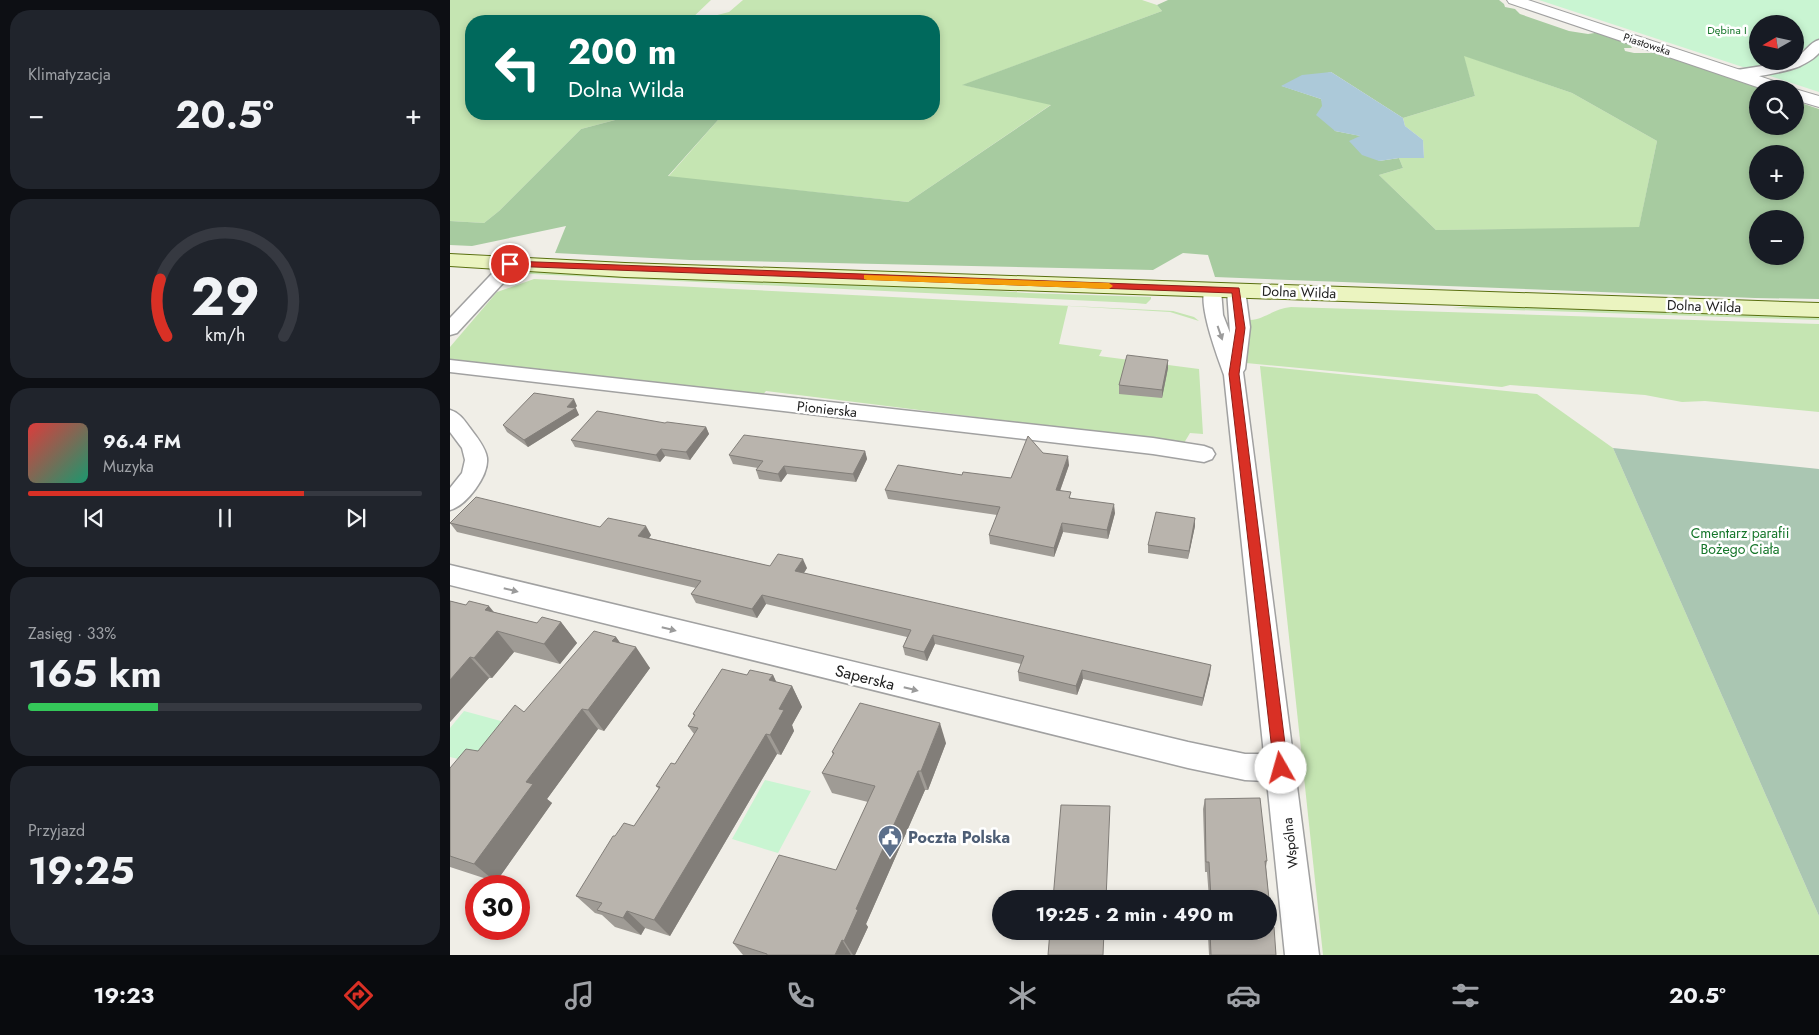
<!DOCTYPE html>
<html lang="pl">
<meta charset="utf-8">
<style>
:root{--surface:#171b24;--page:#20242c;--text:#f1f3f6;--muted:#9ea1a6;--line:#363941;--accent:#d93025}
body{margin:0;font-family:Jost,sans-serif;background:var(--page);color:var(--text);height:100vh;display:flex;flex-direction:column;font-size:19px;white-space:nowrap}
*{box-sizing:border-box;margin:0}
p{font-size:16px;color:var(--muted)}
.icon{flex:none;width:28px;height:28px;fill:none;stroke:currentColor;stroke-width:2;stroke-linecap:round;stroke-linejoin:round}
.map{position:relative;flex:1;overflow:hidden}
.panel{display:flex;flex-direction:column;gap:10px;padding:10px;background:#0d0f14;width:450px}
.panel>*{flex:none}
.banner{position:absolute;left:15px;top:15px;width:475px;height:105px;border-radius:20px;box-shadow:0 2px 8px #0003;background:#00695c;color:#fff;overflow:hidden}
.needle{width:32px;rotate:261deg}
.buttons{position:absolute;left:1299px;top:15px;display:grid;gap:10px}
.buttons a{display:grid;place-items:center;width:55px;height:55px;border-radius:50%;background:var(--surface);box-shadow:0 2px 8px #0003;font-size:25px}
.speed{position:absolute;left:15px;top:875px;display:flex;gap:10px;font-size:25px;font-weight:700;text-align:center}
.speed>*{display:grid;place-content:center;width:65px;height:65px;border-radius:50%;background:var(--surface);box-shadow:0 2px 8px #0003;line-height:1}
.speed .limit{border:8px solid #d22;background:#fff;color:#111}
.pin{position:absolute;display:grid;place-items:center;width:42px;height:42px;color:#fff;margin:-21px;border:2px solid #fff;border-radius:50%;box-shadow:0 1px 5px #0007}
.me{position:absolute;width:55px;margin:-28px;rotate:353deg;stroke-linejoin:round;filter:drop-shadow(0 0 4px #0008)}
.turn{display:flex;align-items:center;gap:18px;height:105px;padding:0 20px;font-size:22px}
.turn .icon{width:65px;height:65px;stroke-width:2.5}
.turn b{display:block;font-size:35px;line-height:42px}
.big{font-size:38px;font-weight:700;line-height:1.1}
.panel .widget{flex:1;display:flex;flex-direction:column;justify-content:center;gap:8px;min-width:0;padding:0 18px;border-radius:20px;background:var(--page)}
.panel .dial{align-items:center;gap:0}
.dial svg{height:130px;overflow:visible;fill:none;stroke:var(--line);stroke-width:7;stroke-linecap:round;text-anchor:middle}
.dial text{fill:var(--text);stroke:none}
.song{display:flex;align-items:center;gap:15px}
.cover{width:60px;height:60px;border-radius:8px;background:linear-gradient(135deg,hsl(0 70% 55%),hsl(160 70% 35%))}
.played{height:5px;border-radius:2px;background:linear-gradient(90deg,var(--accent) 70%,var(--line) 70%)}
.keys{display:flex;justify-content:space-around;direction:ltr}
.heat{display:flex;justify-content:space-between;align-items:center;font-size:28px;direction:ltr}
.charge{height:8px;border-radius:4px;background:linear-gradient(90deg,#34c759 33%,var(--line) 0)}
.trip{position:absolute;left:542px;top:890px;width:285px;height:50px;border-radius:25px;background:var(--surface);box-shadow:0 2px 8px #0003;font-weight:700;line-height:50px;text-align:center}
.dock{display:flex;height:80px;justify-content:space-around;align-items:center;background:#090b0e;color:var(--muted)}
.dock .icon{width:35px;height:35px}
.dock .active{color:var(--accent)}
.dock b{font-size:22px;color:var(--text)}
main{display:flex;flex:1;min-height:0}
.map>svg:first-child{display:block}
.grass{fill:#c5e5b2}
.forest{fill:#a7cba0;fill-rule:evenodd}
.cemetery{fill:#aac6b2}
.park{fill:#c9f5d2;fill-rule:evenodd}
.water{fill:#acc9d9}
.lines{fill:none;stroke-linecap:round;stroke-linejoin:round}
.minor-casing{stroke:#a1a1a1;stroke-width:3}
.tertiary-casing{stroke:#a1a1a1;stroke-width:2}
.secondary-casing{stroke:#596f0f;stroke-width:2}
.minor{fill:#fff;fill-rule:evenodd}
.tertiary{fill:#fff;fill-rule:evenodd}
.secondary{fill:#ebf4c0;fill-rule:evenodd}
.wall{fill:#9f9b95}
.shaded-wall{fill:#827e79}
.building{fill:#b9b4ad;stroke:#827e79}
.oneway{fill:#9b9b9b}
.route{fill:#d93025;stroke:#8d1f18}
.slow{fill:#f59e0b}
.labels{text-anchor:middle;stroke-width:5;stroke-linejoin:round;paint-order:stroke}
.far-park-label{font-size:11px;fill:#16762a;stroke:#fff}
.far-street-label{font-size:11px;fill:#202020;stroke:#fff}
.street-label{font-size:14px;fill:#202020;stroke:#fff}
.park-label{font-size:14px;fill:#16762a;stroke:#fff}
.near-street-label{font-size:16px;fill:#202020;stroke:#fff}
.near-service-label{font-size:16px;font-weight:bold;fill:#4e5e75;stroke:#fff;text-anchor:start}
</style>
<main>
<section class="panel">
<div class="widget"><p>Klimatyzacja</p>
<div class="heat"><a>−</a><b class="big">20.5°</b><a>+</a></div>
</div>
<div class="widget dial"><svg viewBox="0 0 100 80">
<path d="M14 69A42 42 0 1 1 86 69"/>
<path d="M14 69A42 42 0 0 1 10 34" stroke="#d93025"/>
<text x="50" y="56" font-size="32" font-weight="700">29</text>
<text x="50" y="72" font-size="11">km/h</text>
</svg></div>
<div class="widget">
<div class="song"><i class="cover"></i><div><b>96.4 FM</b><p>Muzyka</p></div></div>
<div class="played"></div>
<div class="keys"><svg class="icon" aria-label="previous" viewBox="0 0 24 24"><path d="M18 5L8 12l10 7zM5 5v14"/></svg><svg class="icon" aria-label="pause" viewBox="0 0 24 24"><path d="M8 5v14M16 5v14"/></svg><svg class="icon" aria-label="next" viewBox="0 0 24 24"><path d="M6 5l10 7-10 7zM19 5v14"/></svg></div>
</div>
<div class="widget"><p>Zasięg · 33%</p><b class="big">165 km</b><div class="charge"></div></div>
<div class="widget"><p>Przyjazd</p><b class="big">19:25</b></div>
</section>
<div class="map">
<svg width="1369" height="955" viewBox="0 0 1369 955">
<rect width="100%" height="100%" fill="#f0eee7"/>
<g class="grass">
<path d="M0 0H261L239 21H21V114H188L131 129 49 211 34 223 0 221Z"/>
<path d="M293 0H692L707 5 712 11 513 85 602 104 458 202 218 177 268 120 365 114H484V21H244L279 12Z"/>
<path d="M1013 55 1122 93 1207 141 1189 228 986 230 929 175 953 168 949 158H974L973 140 955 126 953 118 1025 96Z"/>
<path d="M67 270 467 285 577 293 701 297V299L696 304 685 303 61 273Z"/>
<path d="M84 279 723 311 744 317 749 321 720 312 618 306 609 344 652 350 649 356 749 369 753 434 740 433 734 443 316 391 309 399 0 359V347L47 292Z"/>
<path d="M1036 305 1369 316V320L1002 308Z"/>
<path d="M841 307 1369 324V412L1255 401 1232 402 1195 395 1060 385 1052 387 796 363 798 324 800 320C815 319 823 309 841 307Z"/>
<path d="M810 366 1087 394 1163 448 1369 916V955H873Z"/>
</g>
<path class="forest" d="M718 0H1049L1054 4 1055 7 1065 9 1070 14 1119 31 1138 34 1151 32 1179 42 1182 48H1174L1175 51 1184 53H1213L1312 89H1308V126H1345V101L1369 109V299L1305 298 765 277 758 255 733 253 703 270 240 260 105 253 116 226 22 246 0 245V221L34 223 49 211 131 129 188 114H365L268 120 218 176 458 202 601 105 512 85 712 11 707 5ZM1014 56 1122 93 1207 141 1189 227 986 230 929 175 953 168 949 158 929 161 911 136 885 131 871 99 832 86 881 72 953 118 1025 96ZM1308 154H1345V191H1308ZM1308 219H1345V256H1308Z"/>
<path class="cemetery" d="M1163 448 1369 469V916Z"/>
<g class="park">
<path d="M1089 0H1369V92ZM1308 24H1345V61H1308Z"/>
<path d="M14 711 73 727 41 767 0 757V728Z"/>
<path d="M315 780 361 791 328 853 282 839Z"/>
</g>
<path class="water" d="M881 72 953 118 955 126 973 140 974 158H949L929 161 912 155 899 141 910 136 885 131 866 115 872 106 871 99 831 86 852 75Z"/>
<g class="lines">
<defs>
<g id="minor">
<path d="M1369 40V53L1367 55C1362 60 1356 63 1350 66 1338 71 1288 83 1280 74L1287 70 1345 61V58C1354 54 1360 42 1369 40Z"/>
<path d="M61 259 67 260 70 264 67 268 7 333 0 335V318L55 260Z"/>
<path d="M762 285 768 286 771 290 773 315 780 333 777 290 780 286 786 285 792 286 795 290 800 327 795 369 793 372 869 955H835L817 781 795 780 738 768 0 585V565L738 742 795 754H814L774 375C768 358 746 301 756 286Z"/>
<path d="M0 360 703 438 754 446 762 449 765 454 762 459 754 462 703 454 0 372Z"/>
<path d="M0 410C10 413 14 420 20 428 26 436 36 448 37 458 39 476 16 506 0 510V488L12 473 15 460 12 448 0 432Z"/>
</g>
<g id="tertiary">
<path d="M1057 0H1078L1336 85 1338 89H1313L1059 3Z"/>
<path d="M1345 89 1369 96V107L1345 100Z"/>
</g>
<path id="secondary" d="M0 254 175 263 1369 303V317L175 277 0 266Z"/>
</defs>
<use href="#minor" class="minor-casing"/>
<use href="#tertiary" class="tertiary-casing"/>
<use href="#secondary" class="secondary-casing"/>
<use href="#minor" class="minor"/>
<use href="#tertiary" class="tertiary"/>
<use href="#secondary" class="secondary"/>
</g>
<g class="wall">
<path d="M718 360V368L712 398 669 394V385Z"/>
<path d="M127 406 125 408 129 415 78 447 57 432 53 425Z"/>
<path d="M215 423 256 427 259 434 240 460 215 456 210 462 125 447 121 440Z"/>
<path d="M415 451 417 459 406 482 337 474 331 482 309 479 306 470 308 468 283 464 279 455Z"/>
<path d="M593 453 619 465 610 491 621 498 665 513 658 539 613 532 604 557 540 544 539 535 547 515 438 499 435 490 512 475 561 478Z"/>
<path d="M0 523 150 527 201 535 199 538 320 566 357 568 354 573 760 674 752 706 633 679 627 695 569 681 568 672 571 664 485 644 477 661 455 655 453 647 457 637 316 604 307 618 246 603 241 594 246 588 7 532Z"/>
<path d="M745 526 738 559 698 553V545Z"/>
<path d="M0 601 87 623 111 622 127 643 110 664 64 652 42 678H39L0 722Z"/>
<path d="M166 637 170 643 200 668 154 731 148 729 97 799 102 803 46 882 0 867V768L28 751Z"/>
<path d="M297 675H323L326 682 342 686 352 707 342 725 344 731 331 755 327 754 220 936 195 928 191 935 165 927 152 915 145 913 126 896 165 836 184 826 209 789 206 786 225 764 244 734 238 726 244 716 243 714Z"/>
<path d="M496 743 478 790H475L416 924 418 927 405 955H293L283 943 386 870 418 802 382 793 372 773 383 755 382 752Z"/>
<path d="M755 799 817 861 816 867 819 899H759L757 872H755L753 809Z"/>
<path d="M821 927 826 955H759L758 936 759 931H819Z"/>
</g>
<g class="shaded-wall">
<path d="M718 360V368L712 398V390Z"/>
<path d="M124 399 127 406 124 409 126 408 129 415 78 447 74 440 117 407Z"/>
<path d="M256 427 259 434 240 460 236 452Z"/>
<path d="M211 449 215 456 210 462 206 455Z"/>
<path d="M415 451 417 459 406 482 403 474Z"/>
<path d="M618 456 619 465 607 499 606 490Z"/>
<path d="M334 466 337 474 331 482 328 474Z"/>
<path d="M664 504 665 513 658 539 657 530Z"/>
<path d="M745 518V526L738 559 739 551Z"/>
<path d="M612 523 613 532 604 557V548Z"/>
<path d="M196 526 201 535 194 545 188 536Z"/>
<path d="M353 559 357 568 349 580 345 571Z"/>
<path d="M312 595 316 604 307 618 302 609Z"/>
<path d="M39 606 56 627 35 610Z"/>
<path d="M111 622 127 643 110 664 94 644Z"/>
<path d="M47 631 64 652 42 678 24 658Z"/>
<path d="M483 635 485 644 477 661 474 652Z"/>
<path d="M166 637 179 656 186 647 200 668 154 731 138 710 162 641Z"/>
<path d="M20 657 39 678 0 722V680Z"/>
<path d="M761 665 760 674 752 706 753 698Z"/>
<path d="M632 670 633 679 627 695 626 686Z"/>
<path d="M323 675 333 696 319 680Z"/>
<path d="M342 686 352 707 342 725 344 731 331 755 320 735 329 709Z"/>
<path d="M132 709 148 729 97 799 102 803 46 882 24 864 76 782Z"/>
<path d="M490 723 496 743 478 790 471 771Z"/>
<path d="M316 734 327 754 220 936 204 920Z"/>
<path d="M468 771 475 790 416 924 418 927 405 955H403L394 941 406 909Z"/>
<path d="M177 911 195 928 191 935 173 918Z"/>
<path d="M392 940 401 955H385Z"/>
</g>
<g class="building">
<path d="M677 355 718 360 712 390 669 385Z"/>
<path d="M84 393 124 399 117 407 126 408 74 440 53 425Z"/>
<path d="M147 411 215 423 217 422 256 427 236 452 211 449 206 455 121 440Z"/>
<path d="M294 435 415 451 403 474 334 466 328 474 306 470 313 461 279 455Z"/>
<path d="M578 436 593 453 618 456 606 490 621 492 619 498 664 504 657 530 612 523 604 548 539 535 550 507 435 490 448 465 512 475 513 472 561 478Z"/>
<path d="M26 497 150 527 158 518 196 526 188 536 320 566 328 554 353 559 345 571 761 665 753 698 632 670 626 686 568 672 574 656 483 635 474 652 453 647 461 630 312 595 302 609 241 594 251 581 0 523Z"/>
<path d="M706 512 745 518 739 551 698 545Z"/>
<path d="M0 601 16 605 19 601 39 606 35 610 87 623 92 617 111 622 94 644 47 631 24 658 20 657 0 680Z"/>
<path d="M144 631 166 637 162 641 186 647 138 710 132 709 76 782 83 784 24 864 0 856V768L16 749 28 751 65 705 74 712Z"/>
<path d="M272 669 297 675 300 670 323 675 319 680 342 686 329 709 334 710 320 735 316 734 204 920 177 911 173 918 147 910 152 903 126 896 163 836H165L174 823 184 826 210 787 206 786 221 763 225 764 248 728 238 726 245 715 243 714Z"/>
<path d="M410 703 490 723 471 771H468L406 909 408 910 394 941 392 940 385 955H317V954L283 943 329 855 386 870 425 786 372 773 384 753 382 752Z"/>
<path d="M810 798 817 861H815L819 899H761L759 862H756L755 799Z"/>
<path d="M611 805 660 806 656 899H603Z"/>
<path d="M819 899 821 927H824L826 955H761L760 931H819Z"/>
<path d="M600 931H654L653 955H598Z"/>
</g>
<defs><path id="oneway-solid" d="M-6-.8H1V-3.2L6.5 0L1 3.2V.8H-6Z" transform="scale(1.25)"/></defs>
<g class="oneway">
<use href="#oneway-solid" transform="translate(770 333) rotate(71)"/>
<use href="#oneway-solid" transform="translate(61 590) rotate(14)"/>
<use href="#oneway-solid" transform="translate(219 629) rotate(14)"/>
<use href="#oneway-solid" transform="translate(461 689) rotate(14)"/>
</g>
<path class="route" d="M60 261 789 288 795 328 789 374 838 768 836 773 831 775 826 773 824 768 779 374 786 328 782 293 57 266 56 264Z"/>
<path class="slow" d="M414 275 659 283 663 286 659 289 417 280 414 279Z"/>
<defs>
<symbol id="civic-pin" viewBox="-11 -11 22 30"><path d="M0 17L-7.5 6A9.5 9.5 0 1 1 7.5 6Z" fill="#5c6f8a" stroke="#fff"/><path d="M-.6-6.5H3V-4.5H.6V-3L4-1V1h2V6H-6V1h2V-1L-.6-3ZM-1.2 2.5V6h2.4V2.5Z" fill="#fff"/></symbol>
</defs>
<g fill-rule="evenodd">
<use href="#civic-pin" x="426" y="823" width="28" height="38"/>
</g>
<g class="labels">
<g class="far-park-label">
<text x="1277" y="34">Dębina I</text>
</g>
<g class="far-street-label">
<text transform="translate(1197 44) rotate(18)" y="4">Piastowska</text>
</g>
<g class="street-label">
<text transform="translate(849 292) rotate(2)" y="5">Dolna Wilda</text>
<text transform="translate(1254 306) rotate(2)" y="5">Dolna Wilda</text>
<text transform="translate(377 409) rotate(6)" y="5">Pionierska</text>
<text transform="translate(840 843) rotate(-97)" y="5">Wspólna</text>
</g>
<g class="park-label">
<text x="1290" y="538">Cmentarz parafii<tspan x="1290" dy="16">Bożego Ciała</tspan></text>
</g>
<g class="near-street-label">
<text transform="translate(415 677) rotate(14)" y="6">Saperska</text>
</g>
<g class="near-service-label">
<text x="458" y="843">Poczta Polska</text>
</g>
</g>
</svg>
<div class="buttons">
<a><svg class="needle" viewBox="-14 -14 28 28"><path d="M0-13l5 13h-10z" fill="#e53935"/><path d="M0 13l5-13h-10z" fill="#9ea1a6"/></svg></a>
<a><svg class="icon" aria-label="search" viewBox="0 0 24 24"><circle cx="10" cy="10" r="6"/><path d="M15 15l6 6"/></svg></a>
<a>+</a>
<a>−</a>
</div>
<div class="speed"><div class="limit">30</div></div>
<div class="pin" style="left:60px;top:264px;background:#d93025"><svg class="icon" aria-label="arrive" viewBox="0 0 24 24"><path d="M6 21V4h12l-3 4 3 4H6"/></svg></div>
<svg class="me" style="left:831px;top:768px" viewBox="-20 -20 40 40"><circle r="19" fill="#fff"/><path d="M0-13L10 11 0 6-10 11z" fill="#d93025"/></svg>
<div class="trip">19:25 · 2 min · 490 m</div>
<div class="banner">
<div class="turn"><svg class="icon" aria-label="left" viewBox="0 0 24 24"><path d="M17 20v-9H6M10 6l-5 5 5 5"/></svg><div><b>200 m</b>Dolna Wilda</div></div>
</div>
</div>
</main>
<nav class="dock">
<b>19:23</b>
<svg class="icon active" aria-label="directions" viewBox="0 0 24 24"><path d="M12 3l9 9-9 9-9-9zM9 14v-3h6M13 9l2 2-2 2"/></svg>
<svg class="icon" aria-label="music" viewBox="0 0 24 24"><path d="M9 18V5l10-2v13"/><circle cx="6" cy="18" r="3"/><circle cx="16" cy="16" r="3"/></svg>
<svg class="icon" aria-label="phone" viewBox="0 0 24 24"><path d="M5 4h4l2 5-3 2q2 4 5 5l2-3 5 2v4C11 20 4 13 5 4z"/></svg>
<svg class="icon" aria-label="climate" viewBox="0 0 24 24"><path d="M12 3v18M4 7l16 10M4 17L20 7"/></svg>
<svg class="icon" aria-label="car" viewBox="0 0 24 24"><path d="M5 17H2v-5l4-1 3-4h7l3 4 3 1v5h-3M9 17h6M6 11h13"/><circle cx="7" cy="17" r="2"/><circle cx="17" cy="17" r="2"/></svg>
<svg class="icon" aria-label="filters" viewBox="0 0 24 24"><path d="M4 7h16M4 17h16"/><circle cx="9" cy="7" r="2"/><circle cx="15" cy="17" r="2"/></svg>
<b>20.5°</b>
</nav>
